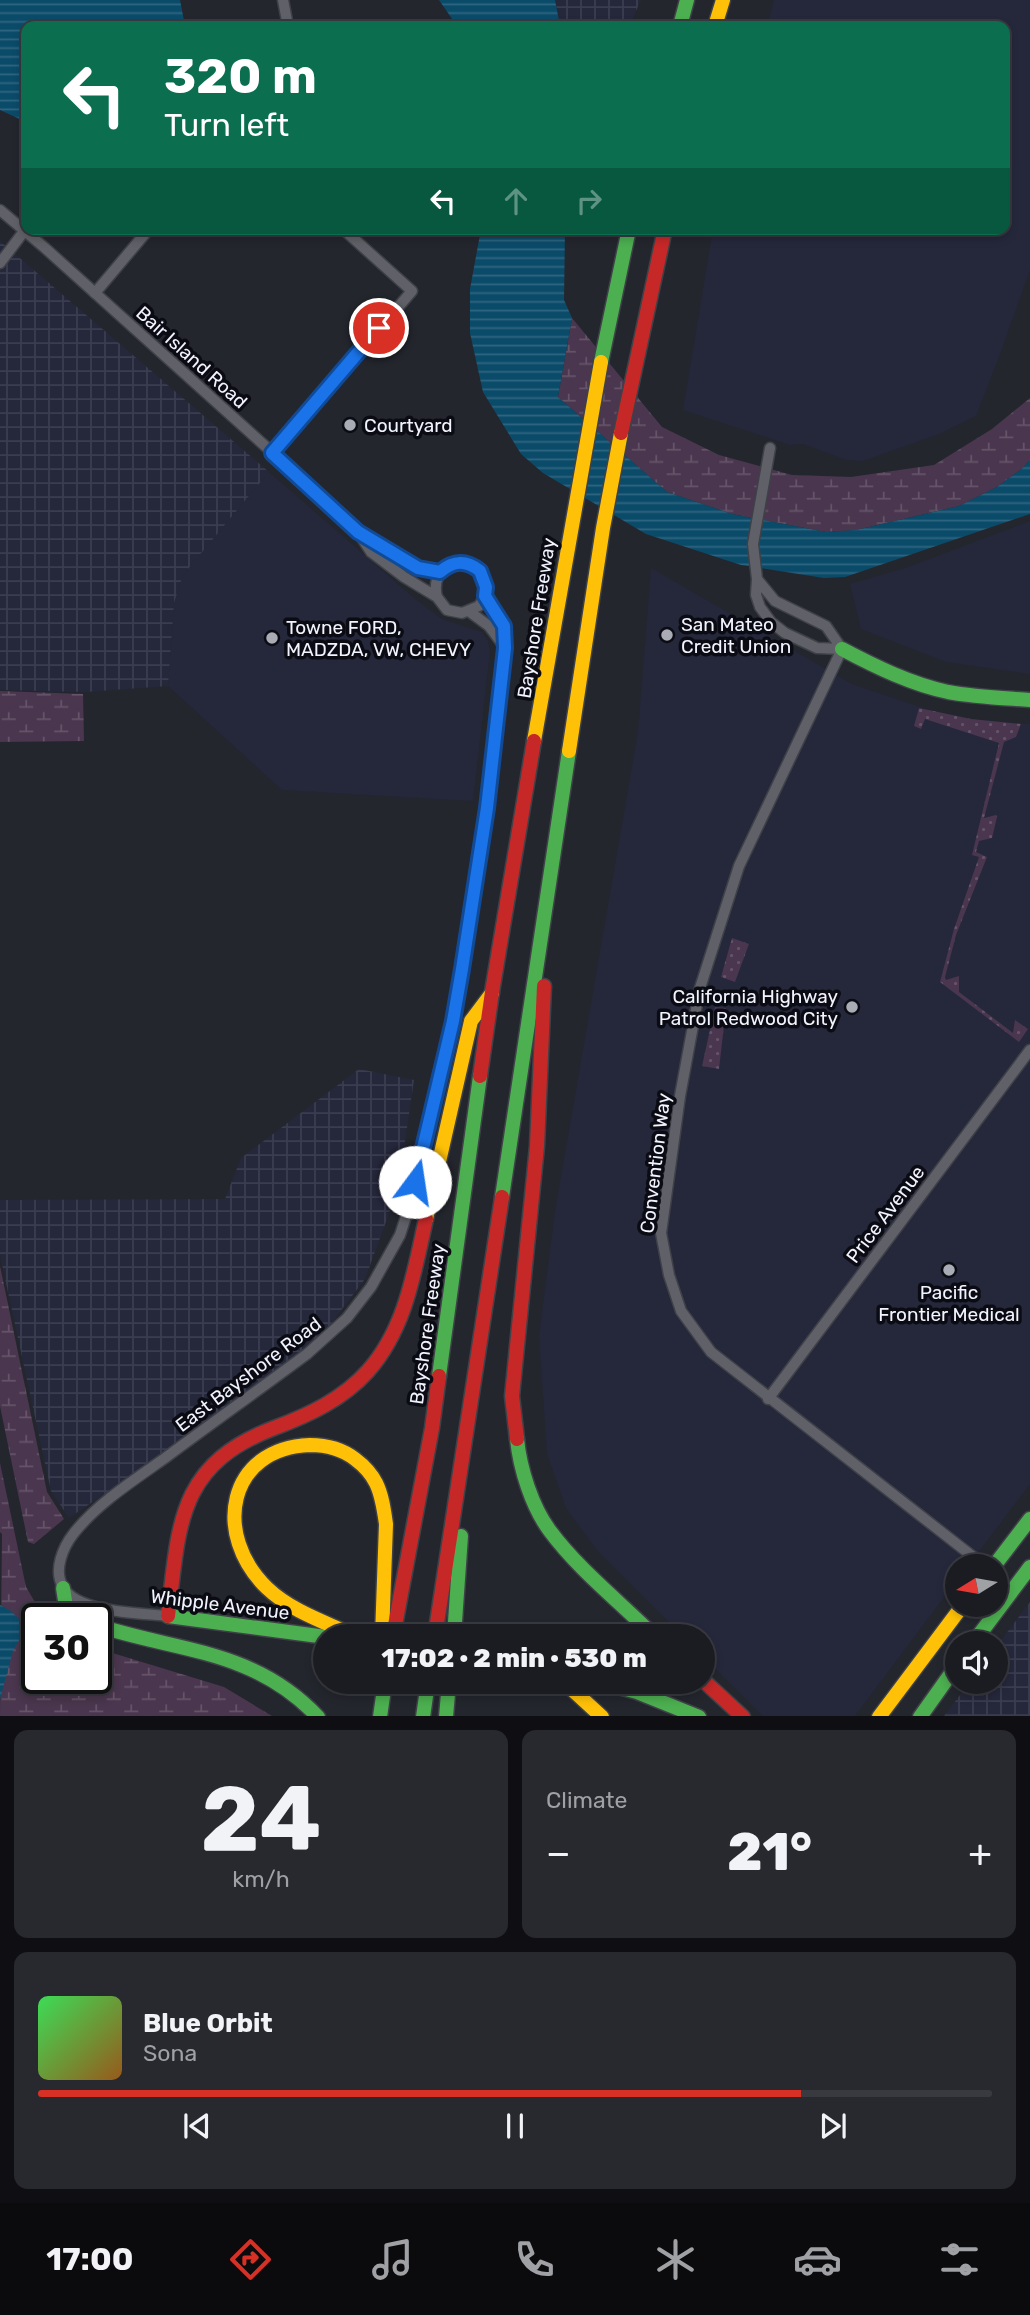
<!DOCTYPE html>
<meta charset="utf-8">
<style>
:root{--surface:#1b1c22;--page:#28292f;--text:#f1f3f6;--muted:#a0a1a5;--line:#393a40;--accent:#d93025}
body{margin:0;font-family:Rubik,sans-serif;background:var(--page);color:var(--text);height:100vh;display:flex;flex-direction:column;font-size:26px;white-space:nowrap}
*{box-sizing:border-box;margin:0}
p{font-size:23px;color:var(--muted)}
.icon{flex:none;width:38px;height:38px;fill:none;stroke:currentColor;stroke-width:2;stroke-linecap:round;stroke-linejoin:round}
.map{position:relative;height:1716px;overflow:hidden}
.drawer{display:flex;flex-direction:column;gap:14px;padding:14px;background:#0f0f13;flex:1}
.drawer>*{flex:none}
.banner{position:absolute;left:21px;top:21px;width:989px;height:214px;border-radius:14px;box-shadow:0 4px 10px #0003,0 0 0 2px var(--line);background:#0b6e4f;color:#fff;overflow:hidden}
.needle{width:46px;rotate:259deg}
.fabs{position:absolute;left:945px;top:1554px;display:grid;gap:14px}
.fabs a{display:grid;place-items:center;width:63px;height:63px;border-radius:50%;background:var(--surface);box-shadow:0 4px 10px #0003,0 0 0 2px var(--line);font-size:35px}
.speed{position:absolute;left:21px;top:1603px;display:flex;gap:14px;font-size:35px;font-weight:700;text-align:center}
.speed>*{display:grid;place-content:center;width:91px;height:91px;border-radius:50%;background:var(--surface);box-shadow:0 4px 10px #0003,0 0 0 2px var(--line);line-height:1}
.speed .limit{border:4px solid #111;border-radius:10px;background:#fff;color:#111}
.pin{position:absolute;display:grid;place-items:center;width:60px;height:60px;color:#fff;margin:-30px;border:4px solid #fff;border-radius:50%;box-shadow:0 2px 7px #0007}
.me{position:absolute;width:77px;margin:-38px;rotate:14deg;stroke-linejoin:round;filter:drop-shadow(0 0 5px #0008)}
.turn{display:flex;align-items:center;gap:24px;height:147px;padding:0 28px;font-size:32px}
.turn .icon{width:91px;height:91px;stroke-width:2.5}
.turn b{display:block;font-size:49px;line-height:60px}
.lanes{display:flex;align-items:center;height:66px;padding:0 28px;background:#0003;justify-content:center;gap:35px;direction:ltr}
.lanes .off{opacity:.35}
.big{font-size:52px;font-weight:800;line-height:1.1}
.drawer .tile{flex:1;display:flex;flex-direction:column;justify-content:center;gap:10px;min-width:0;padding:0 24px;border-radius:14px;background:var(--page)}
.drawer .dial{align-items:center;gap:0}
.dial b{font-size:91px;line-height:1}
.song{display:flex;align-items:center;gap:21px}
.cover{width:84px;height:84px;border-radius:10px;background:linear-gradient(135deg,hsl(130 70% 55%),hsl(30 70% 35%))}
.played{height:7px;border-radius:4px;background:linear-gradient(90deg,var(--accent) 80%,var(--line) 80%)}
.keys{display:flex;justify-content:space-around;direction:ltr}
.heat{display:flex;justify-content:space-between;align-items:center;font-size:38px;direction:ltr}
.drawer .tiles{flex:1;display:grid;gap:14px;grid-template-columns:1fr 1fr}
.tile:last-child{grid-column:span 2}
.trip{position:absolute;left:313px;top:1624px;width:402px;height:70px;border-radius:35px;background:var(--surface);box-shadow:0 4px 10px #0003,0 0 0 2px var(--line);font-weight:800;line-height:70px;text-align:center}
.tabs{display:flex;height:112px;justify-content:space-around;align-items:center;background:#0b0b0e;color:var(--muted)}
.tabs .icon{width:49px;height:49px}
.tabs .current{color:var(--accent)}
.tabs b{font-size:32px;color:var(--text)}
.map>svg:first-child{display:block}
.built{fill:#25273b}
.industrial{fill:url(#industrial-grid)}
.green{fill:url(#green-dots)}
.wetland{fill:url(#wetland-marsh)}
.water{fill:url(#water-rules)}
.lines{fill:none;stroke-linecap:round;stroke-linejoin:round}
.street-casing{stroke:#3f4148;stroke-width:13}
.fast-casing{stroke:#3f4148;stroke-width:17}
.slow-casing{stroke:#3f4148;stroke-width:17}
.jam-casing{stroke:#3f4148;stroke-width:17}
.street{stroke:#606168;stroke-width:10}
.fast{stroke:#4caf50;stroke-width:14}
.slow{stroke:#ffc107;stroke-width:14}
.jam{stroke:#c62828;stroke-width:14}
.route-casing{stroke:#114b97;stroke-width:18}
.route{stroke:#1a73e8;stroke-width:12}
.poi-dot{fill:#a9abb5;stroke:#0b0c13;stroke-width:2.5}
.labels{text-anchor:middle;stroke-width:7;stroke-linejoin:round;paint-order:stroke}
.street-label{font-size:19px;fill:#f1f3fe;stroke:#0b0c13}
.poi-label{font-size:19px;fill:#f1f3fe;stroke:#0b0c13;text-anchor:start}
</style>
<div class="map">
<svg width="1030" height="1717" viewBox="0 0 1030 1717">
<defs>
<pattern id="industrial-grid" width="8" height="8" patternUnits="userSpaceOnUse" patternTransform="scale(1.75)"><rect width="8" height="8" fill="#25273b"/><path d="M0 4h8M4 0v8" fill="none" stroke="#3a3c4f"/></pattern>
<pattern id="green-dots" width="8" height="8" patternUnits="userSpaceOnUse" patternTransform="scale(1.75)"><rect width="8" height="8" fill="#4a364e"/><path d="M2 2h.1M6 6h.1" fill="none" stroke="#655469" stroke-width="1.8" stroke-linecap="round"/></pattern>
<pattern id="wetland-marsh" width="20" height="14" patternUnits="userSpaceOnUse" patternTransform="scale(1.75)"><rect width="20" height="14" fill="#4a364e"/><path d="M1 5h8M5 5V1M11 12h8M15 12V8" fill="none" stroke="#655469"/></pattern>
<pattern id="water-rules" width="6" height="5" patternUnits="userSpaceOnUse" patternTransform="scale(1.75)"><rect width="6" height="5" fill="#0b4b6a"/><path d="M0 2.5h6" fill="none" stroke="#2f6580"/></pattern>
</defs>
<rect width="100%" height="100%" fill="#24262e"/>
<g class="built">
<path d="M774 0H1030V270L997 362 976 416 939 434 863 461 846 460 803 444 790 445 683 410 713 229H1004V26H767Z"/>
<path d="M269 472 414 598 442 619 482 632 488 641 490 652 473 801 282 790 168 686 174 603 183 575Z"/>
<path d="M1030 521V674L946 662 861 629 850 584 908 567Z"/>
<path d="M651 568 852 684 938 713 971 719 1030 724V1484L968 1566H957V1580L855 1716H763L704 1657V1636H683L596 1549 566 1508 547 1454 539 1336 555 1211 638 732Z"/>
</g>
<g class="industrial">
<path d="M555 0H641L629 26H560Z"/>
<path d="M0 241 269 472 183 575 174 603 168 686 85 692 0 690Z"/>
<path d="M359 1069 414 1080 398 1189 365 1279 306 1356 69 1518 51 1491 0 1255V1200L225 1199 241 1158Z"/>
<path d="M1030 1602V1716H944L970 1682H996V1647Z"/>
</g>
<g class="green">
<path d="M919 708 971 719 1021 724 1016 737 1004 742 984 818 996 815 997 817 992 838 979 841 976 852 987 857 956 935 945 977 946 980 959 976V992L1013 1033 1015 1020 1028 1029 1019 1042 940 982 954 929 979 857 972 855 999 743 925 719 921 729 914 726Z"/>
<path d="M732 938 749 944 735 982 721 977Z"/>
<path d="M715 1007 726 1008 719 1069 702 1066Z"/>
</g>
<g class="wetland">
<path d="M572 318 662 427 719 455 792 475 851 477 934 465 992 429 1030 398V459L1024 467 997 487 959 506 856 530 826 532 732 514 667 492 558 397Z"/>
<path d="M0 691 83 694 84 741 0 742Z"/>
<path d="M0 1266 47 1492 64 1519 34 1544 28 1542 0 1406Z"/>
<path d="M0 1463 26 1587 45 1619H37V1678H96V1648L224 1687 272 1716H0L2 1534 0 1532Z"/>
</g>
<g class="water">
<path d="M0 0H180L185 26H26V121H24L0 110Z"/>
<path d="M439 0H555L560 26H457Z"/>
<path d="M481 229H565L564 300 572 318 558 397 667 492 732 514 826 532 856 530 959 506 997 487 1024 467 1030 459V514L845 577 824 578 741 565 646 534 543 473 521 454 483 392 470 333V289Z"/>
<path d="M0 1605 11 1611 27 1627 13 1651 0 1699Z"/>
</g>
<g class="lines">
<defs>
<g id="street">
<path d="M283 0 288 26"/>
<path d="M0 210 45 248 294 472 358 532 371 552 404 577 437 597 447 610 462 613 479 606 485 596 486 587 480 571 465 562H456C439 569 433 580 437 597"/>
<path d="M0 263 25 230"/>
<path d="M95 293 149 229"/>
<path d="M272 453 412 291 343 229"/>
<path d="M361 533 418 568 440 572"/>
<path d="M757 579 775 601 826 626 842 649 817 648 785 633 771 622 760 607 756 595 757 579 753 544 770 448"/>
<path d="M470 612 489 626 504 646"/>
<path d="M842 649 739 866 700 988 680 1096 661 1233 669 1275 681 1311 711 1352 985 1566"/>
<path d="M768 1399 1030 1050"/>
<path d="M168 1616C142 1613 77 1613 63 1587 53 1570 63 1547 74 1533 98 1503 134 1480 165 1458 212 1423 260 1389 307 1354L347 1318 371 1287 400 1235 411 1201 458 996 487 808 505 648 504 626 485 596"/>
</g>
<g id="fast">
<path d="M680 26 687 0"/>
<path d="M601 362 629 229"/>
<path d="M842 649C876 667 911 684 948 692 975 697 1003 698 1030 700"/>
<path d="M502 1197 569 751"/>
<path d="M439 1376 480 1076"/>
<path d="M517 1439C520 1469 532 1507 550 1531 579 1570 620 1602 654 1636"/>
<path d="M994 1566 1030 1519"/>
<path d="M63 1588 66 1607 80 1619"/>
<path d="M168 1616 326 1637"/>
<path d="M96 1625C178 1652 254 1649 318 1717"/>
<path d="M454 1636 461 1536"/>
<path d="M973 1643 1030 1567"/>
<path d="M600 1682 637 1692 699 1717"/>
<path d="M380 1717 385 1682"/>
<path d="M423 1717 428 1682"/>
<path d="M446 1717 449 1682"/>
<path d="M920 1717 957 1665"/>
</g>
<g id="slow">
<path d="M715 26 723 0"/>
<path d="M534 741 601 362"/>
<path d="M569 751 603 528 621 433"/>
<path d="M426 1219 471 1021 492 993"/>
<path d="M355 1636C325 1622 291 1611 267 1588 212 1535 227 1448 310 1445 327 1445 342 1449 355 1459 363 1465 371 1473 376 1483 382 1495 384 1510 386 1524L382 1636"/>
<path d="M564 1682 602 1717"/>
<path d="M879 1717 963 1605"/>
</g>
<g id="jam">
<path d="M621 433 665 229"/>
<path d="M480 1076 492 992 534 741"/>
<path d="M517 1439 512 1396 537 1146 544 986"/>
<path d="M168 1616C179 1525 177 1465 274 1428 309 1415 343 1399 368 1371 406 1328 414 1272 426 1219"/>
<path d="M393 1636 432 1428 439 1376"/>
<path d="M435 1636 502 1197"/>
<path d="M704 1681 743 1717"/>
</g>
</defs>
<use href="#street" class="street-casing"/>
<use href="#fast" class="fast-casing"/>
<use href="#slow" class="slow-casing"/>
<use href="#jam" class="jam-casing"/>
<use href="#street" class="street"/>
<use href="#fast" class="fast"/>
<use href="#slow" class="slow"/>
<use href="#jam" class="jam"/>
</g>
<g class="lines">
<defs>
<path id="route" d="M379 328 272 453 358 532 418 568 440 572C454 560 466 560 480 571L486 587 485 596 504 626 505 648 487 808 462 969 453 1021 415 1182"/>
</defs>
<use href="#route" class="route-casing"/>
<use href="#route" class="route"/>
</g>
<g class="poi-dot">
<circle cx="350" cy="425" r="7"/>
<circle cx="667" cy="635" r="7"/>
<circle cx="272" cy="638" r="7"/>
<circle cx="852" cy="1007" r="7"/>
<circle cx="949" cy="1270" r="7"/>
</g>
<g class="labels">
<g class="street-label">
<text transform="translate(192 357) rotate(42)" y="7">Bair Island Road</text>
<text transform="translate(536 618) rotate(-81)" y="7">Bayshore Freeway</text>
<text transform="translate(655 1163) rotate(-83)" y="7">Convention Way</text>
<text transform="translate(885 1214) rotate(-53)" y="7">Price Avenue</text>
<text transform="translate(427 1324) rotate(-82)" y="7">Bayshore Freeway</text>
<text transform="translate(248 1374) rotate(-37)" y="7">East Bayshore Road</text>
<text transform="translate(220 1604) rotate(7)" y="7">Whipple Avenue</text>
</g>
<g class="poi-label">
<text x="364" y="432">Courtyard</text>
<text x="681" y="631">San Mateo<tspan x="681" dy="22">Credit Union</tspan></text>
<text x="286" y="634">Towne FORD,<tspan x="286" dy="22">MADZDA, VW, CHEVY</tspan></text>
<text x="838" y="1003" text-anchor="end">California Highway<tspan x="838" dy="22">Patrol Redwood City</tspan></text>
<text x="949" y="1299" text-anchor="middle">Pacific<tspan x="949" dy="22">Frontier Medical</tspan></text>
</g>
</g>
</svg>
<div class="fabs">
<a><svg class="needle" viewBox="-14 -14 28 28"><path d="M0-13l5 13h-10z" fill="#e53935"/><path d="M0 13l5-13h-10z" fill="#a0a1a5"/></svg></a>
<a><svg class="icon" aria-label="sound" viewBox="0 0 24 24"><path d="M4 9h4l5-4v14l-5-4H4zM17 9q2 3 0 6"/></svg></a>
</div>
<div class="speed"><div class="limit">30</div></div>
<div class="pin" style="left:379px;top:328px;background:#d93025"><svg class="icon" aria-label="arrive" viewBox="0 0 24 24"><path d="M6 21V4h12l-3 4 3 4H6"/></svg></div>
<svg class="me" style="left:415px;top:1182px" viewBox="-20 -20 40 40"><circle r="19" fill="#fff"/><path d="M0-13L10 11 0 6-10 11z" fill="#1a73e8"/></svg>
<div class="trip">17:02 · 2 min · 530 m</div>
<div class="banner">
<div class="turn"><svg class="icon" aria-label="left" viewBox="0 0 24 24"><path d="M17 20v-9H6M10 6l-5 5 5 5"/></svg><div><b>320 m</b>Turn left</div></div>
<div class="lanes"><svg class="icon" aria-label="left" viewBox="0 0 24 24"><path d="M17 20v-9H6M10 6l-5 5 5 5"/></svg><svg class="icon off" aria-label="ahead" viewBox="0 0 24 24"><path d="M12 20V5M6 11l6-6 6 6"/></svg><svg class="icon off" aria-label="right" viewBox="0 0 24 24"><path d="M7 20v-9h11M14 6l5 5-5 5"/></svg></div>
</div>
</div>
<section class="drawer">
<div class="tiles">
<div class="tile dial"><b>24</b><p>km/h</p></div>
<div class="tile"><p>Climate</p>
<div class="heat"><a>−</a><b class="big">21°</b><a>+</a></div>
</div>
<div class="tile">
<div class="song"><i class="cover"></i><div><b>Blue Orbit</b><p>Sona</p></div></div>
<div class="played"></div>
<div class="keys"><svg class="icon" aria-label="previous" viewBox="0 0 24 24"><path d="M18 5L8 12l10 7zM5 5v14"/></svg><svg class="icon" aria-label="pause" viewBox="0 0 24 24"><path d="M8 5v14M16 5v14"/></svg><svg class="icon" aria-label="next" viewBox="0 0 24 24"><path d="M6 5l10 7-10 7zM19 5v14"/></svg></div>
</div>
</div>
</section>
<nav class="tabs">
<b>17:00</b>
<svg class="icon current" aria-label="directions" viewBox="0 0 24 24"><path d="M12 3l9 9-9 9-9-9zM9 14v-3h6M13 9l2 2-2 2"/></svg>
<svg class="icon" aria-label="music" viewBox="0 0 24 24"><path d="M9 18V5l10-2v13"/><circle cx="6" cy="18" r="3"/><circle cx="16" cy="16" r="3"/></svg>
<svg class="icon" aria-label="phone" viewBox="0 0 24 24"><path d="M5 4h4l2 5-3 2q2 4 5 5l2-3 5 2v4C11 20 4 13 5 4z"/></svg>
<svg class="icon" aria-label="climate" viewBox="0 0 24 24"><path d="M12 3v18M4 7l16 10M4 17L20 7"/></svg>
<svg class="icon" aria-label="car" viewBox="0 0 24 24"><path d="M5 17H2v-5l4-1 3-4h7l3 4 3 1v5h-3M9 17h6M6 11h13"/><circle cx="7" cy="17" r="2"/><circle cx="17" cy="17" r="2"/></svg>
<svg class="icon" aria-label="filters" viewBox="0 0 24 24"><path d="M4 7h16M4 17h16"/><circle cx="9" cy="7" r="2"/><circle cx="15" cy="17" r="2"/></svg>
</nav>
